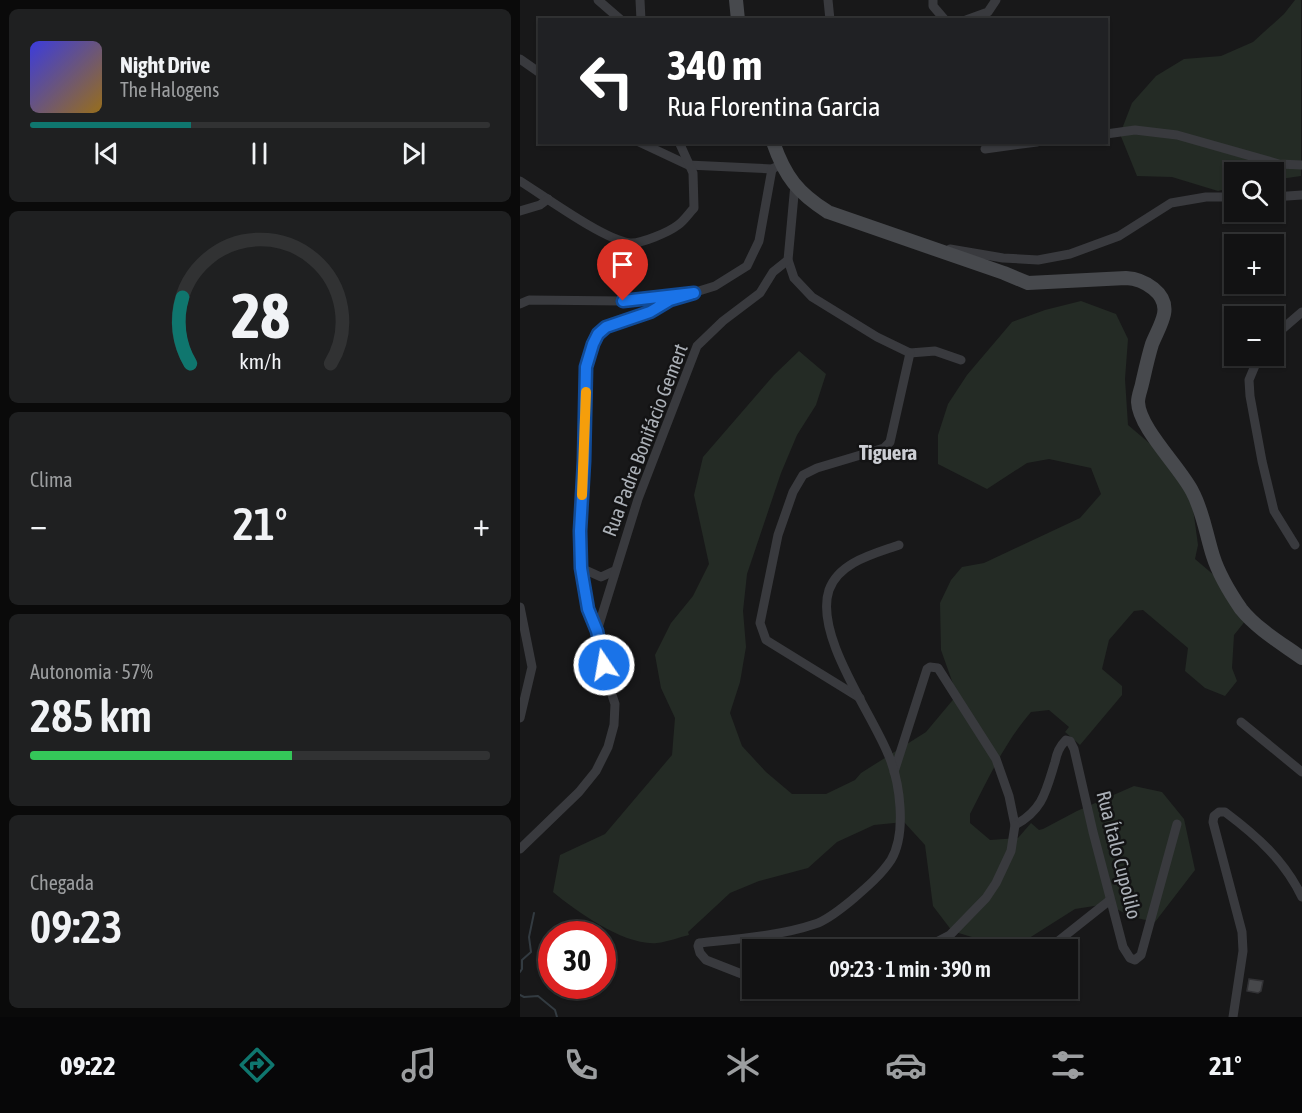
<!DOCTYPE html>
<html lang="pt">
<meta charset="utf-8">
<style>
:root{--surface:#121213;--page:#1f2021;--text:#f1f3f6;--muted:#9c9ea0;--line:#313233;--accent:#0f766e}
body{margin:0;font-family:"Asap Condensed",sans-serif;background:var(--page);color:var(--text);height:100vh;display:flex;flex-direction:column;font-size:22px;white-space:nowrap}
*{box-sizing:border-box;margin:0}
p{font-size:20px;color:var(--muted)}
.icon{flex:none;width:33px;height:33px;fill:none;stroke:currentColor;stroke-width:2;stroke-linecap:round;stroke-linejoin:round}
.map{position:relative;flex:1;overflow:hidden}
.details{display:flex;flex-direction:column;gap:9px;padding:9px;background:#0a0a0a;width:520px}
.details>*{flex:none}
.hud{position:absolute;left:18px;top:18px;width:570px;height:126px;border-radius:0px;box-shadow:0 2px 4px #0004,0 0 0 2px var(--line);background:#202124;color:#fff;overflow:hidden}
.fabs{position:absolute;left:704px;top:162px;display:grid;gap:12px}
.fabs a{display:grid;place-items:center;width:60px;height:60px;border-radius:0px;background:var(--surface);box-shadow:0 2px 4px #0004,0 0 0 2px var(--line);font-size:30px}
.speed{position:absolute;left:18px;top:921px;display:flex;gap:12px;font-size:30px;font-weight:700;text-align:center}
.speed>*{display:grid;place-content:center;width:78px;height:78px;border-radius:50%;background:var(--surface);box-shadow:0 2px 4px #0004,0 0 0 2px var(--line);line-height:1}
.speed .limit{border:9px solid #d22;background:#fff;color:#111}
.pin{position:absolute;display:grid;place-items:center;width:51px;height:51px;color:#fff;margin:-62px -26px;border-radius:50% 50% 50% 0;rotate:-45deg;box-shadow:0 0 6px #0007}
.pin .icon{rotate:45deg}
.me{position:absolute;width:66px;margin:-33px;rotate:348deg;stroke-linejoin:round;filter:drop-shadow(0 0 4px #0008)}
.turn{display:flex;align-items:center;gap:21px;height:126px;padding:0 30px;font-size:27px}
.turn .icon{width:78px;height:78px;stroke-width:2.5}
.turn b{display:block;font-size:42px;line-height:51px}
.big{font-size:45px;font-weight:600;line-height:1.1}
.details .card{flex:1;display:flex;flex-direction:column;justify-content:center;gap:9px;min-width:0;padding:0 21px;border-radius:9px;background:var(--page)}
.details .dial{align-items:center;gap:0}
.dial svg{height:156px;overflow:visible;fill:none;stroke:var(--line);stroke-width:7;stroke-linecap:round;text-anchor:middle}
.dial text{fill:var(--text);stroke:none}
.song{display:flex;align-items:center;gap:18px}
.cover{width:72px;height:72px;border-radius:9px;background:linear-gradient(135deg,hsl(240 70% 55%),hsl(40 70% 35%))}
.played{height:6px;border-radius:3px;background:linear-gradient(90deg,var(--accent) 35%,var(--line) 35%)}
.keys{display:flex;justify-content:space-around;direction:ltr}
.heat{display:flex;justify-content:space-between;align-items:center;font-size:33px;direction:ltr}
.charge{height:9px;border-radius:4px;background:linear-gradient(90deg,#34c759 57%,var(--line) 0)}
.trip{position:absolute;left:222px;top:939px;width:336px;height:60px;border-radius:0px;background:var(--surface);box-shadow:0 2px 4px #0004,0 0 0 2px var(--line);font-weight:600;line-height:60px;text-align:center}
.tab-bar{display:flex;height:96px;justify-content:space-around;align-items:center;background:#070708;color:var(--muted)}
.tab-bar .icon{width:42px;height:42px}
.tab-bar .active{color:var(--accent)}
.tab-bar b{font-size:27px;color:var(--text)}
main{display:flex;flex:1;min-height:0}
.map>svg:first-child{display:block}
.green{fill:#242b25}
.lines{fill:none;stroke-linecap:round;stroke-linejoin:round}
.stream{stroke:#333b41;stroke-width:2}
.building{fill:#47484b;stroke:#323235;stroke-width:1.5}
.street{stroke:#393a3e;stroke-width:9}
.secondary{stroke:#47494d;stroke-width:14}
.route-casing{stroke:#114b97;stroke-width:15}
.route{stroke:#1a73e8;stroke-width:10}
.slow{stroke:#f59e0b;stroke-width:10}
.labels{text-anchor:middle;stroke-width:5;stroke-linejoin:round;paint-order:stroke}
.street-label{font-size:20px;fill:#abb0b7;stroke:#131314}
.neighbourhood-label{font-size:21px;font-weight:bold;fill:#ccced4;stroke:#131314}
</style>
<main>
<section class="details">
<div class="card">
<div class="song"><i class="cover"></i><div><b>Night Drive</b><p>The Halogens</p></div></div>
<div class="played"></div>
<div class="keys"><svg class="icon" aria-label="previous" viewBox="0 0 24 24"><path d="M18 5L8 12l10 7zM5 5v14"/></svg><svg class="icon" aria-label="pause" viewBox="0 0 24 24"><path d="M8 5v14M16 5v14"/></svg><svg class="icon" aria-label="next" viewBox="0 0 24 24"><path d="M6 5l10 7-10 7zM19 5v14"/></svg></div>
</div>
<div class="card dial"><svg viewBox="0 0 100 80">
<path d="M14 69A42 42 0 1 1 86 69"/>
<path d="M14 69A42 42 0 0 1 10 35" stroke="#0f766e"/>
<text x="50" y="56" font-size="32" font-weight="700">28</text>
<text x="50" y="72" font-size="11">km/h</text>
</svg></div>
<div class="card"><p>Clima</p>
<div class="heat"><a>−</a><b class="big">21°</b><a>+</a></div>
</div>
<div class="card"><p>Autonomia · 57%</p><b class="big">285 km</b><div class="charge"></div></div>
<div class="card"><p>Chegada</p><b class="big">09:23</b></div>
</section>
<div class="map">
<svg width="782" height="1017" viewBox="0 0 782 1017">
<rect width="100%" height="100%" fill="#181819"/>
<g class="green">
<path d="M775 0H781V176L753 180V172H714V187L698 191 652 177 617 176 600 134 612 103 636 76 664 59 701 56 733 42 764 14Z"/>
<path d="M561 301 596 314 608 339 605 379 608 425 648 459 672 501 678 545 675 559 695 576 726 620 714 635 712 668 717 681 705 696 685 688 665 671 668 648 623 610 614 611 589 640 582 669 602 686V695L560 745 545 732 549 727 529 710 511 712C485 742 468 779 450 814V823L470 840 498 838 511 823 519 830 523 829 557 811 614 786 642 792 664 819 675 870 635 922 612 917 587 904 555 909 506 940 465 941 432 931 413 906 405 845 384 822 354 825 317 842 288 868 239 881 210 893 168 932 169 935C159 937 148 942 137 943 105 946 57 912 33 892L40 855 85 834 152 755 155 718 141 688 135 655 151 623 173 596 189 564 174 495 183 457 254 375 279 351 306 374 296 405 277 435 261 473 227 574 223 611 226 647 220 682 210 713 222 746 246 772 272 794H306L335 780 341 773 406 732 437 695 421 650 420 603 431 580 442 567 464 563 560 518 581 494 571 468 529 459 507 463 467 489 418 464V435L428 404 447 375 492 322 525 310Z"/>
</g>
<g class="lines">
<g class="stream">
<path d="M0 972 2 969V960L11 952 9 937 14 913"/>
<path d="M0 995 4 997 18 996 35 1010 37 1017"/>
</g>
</g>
<path class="building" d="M729 979 743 981 741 991 738 993 727 991Z"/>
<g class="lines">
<g class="street">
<path d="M78 0 101 20"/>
<path d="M120 0 121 20"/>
<path d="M308 0 310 20"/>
<path d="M413 0V6L425 20"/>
<path d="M446 20 468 12 476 0"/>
<path d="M0 59 20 73"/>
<path d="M586 134 615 130 657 135 759 164 782 165"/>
<path d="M119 142 168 165 252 169 256 167"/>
<path d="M465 149 517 142"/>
<path d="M0 181C24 196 84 240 110 243 121 244 149 232 158 225 164 221 169 213 174 208L173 173 159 142"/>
<path d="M275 184 268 260 274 278 292 297 357 337 390 353 415 351 441 360"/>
<path d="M753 197 782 195"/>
<path d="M0 211 20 205 28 199"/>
<path d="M430 249 483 258 518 260 550 254 599 236 651 203 686 197H714"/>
<path d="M0 304 9 300 103 301 157 295"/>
<path d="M753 337 782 312"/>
<path d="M739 356 729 380 730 396 742 461 754 511 775 545"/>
<path d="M61 568 81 577 94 571"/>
<path d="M0 607 12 667 0 718"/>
<path d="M77 631 118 499 177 346 203 321 240 293 253 272 268 260"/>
<path d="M340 698 246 640 240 623 258 535 273 492 283 475 297 468 364 448 370 442 390 353"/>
<path d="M721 722 782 772"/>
<path d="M374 772 407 669 410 667 418 668 476 759 489 796 495 825C523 810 526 791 535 762 537 753 539 747 546 740L550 741 554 749 573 832 603 947 610 958 615 960 621 955 657 824"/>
<path d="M0 849 59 792 76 771 88 747 94 725 95 704 88 683 77 631 68 609 61 568 60 531 64 461 66 367 73 344 78 334 85 327 130 312 150 300 195 286 227 266 239 241 252 169"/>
<path d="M401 950 430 935 466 898 476 883 491 851 495 825"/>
<path d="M527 950 590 900"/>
<path d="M232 978 186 960 180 953 178 946 179 943C216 939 260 936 295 924 308 920 323 907 333 899 347 887 361 875 371 860 387 833 380 781 368 754 351 712 294 635 309 590 319 562 354 554 379 545"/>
<path d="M258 988C283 999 293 996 318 988"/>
<path d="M713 1017 723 951 722 932 693 822 694 816 699 812H705C737 836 764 860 782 897"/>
</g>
<g class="secondary">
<path d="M216 0 218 20"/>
<path d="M253 142C265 177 278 193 308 212L484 273 508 283 606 278C624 279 648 293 644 314 642 324 636 334 632 344 628 357 625 371 622 384 621 389 618 396 618 402 619 428 659 466 672 491 683 511 686 534 693 556 699 575 710 593 721 609 737 629 761 643 782 658"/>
</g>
</g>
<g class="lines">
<defs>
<path id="route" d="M84 665 77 631 68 609 61 568 60 531 64 461 66 367 73 344 78 334 86 327 130 312 150 300 174 293 103 301"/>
</defs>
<use href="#route" class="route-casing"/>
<use href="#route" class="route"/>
<path class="slow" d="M62 495 66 392"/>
</g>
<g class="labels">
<g class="street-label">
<text transform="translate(125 440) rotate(-69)" y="7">Rua Padre Bonifácio Gemert</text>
<text transform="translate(599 855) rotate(76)" y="7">Rua Ítalo Cupolilo</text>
</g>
<g class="neighbourhood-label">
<text x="368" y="460">Tiguera</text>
</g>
</g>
</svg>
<div class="fabs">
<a><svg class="icon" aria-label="search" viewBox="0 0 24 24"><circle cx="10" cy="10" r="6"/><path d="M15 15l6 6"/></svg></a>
<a>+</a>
<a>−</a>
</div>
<div class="speed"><div class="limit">30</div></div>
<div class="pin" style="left:103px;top:301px;background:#d93025"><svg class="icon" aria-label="arrive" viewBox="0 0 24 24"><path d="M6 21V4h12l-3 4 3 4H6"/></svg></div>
<svg class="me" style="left:84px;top:665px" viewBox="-20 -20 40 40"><circle r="17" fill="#1a73e8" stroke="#fff" stroke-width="3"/><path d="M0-11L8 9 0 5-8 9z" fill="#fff"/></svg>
<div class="trip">09:23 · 1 min · 390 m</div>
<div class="hud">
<div class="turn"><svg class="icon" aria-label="left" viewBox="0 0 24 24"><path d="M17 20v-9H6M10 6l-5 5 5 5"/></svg><div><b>340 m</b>Rua Florentina Garcia</div></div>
</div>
</div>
</main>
<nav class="tab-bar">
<b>09:22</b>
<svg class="icon active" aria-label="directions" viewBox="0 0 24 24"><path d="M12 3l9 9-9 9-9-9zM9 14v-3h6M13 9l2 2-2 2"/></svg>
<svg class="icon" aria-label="music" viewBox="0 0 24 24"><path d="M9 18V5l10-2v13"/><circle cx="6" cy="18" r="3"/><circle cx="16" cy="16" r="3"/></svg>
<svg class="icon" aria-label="phone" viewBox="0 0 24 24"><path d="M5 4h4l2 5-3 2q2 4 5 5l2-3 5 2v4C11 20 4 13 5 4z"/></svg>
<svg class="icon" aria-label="climate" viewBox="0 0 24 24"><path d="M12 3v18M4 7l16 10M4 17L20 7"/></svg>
<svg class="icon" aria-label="car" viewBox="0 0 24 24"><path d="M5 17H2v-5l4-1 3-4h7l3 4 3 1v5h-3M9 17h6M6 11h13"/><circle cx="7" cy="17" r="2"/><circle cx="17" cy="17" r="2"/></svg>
<svg class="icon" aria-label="filters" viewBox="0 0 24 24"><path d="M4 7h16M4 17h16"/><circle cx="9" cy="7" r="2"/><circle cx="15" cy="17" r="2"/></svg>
<b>21°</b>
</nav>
